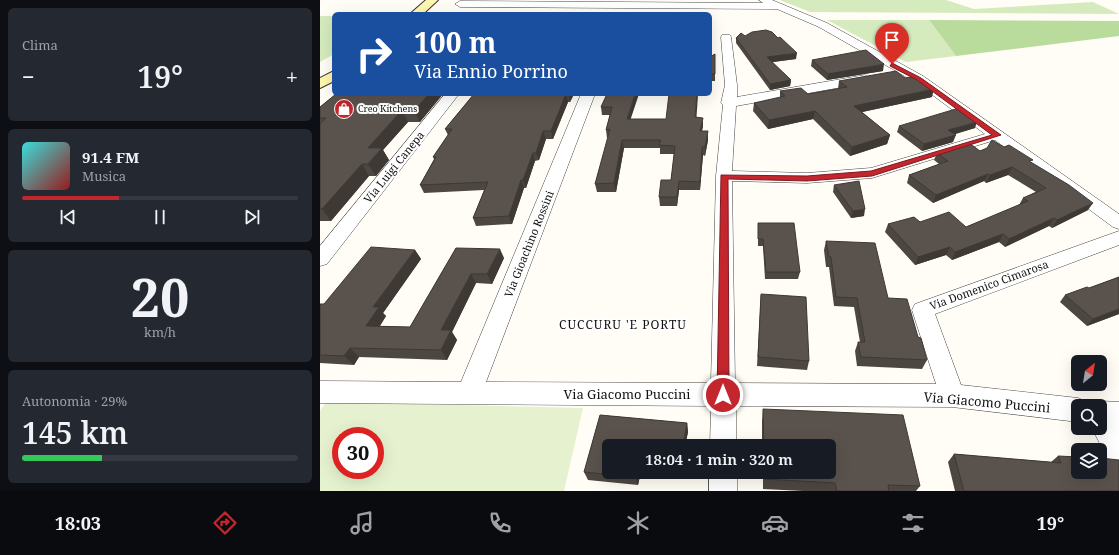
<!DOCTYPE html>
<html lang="it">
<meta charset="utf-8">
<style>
:root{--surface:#171b24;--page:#242831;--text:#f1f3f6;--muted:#9ea1a6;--line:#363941;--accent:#c4262e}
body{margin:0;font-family:"Noto Serif",serif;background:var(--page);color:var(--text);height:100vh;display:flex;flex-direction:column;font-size:15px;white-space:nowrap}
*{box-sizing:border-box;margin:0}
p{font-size:13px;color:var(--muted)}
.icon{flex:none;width:22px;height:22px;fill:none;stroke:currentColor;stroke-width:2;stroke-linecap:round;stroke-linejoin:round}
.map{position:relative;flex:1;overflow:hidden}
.panel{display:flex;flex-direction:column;gap:8px;padding:8px;background:#0d0f14;width:320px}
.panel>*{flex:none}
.hud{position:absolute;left:12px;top:12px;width:380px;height:84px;border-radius:6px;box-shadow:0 4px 16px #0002;background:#1a4fa0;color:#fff;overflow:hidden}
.needle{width:26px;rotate:30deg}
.buttons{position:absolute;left:751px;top:355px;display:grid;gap:8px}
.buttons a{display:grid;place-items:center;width:36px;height:36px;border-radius:6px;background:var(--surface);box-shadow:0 4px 16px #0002;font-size:20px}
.speed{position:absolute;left:12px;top:427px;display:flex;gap:8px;font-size:20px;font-weight:700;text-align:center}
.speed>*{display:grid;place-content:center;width:52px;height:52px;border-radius:50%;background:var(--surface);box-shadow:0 4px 16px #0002;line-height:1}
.speed .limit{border:6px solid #d22;background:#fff;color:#111}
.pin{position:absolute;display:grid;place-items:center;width:34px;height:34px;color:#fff;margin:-41px -17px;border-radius:50% 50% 50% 0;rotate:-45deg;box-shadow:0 0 4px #0007}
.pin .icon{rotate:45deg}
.me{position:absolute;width:44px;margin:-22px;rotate:0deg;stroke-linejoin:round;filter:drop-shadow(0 0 3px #0008)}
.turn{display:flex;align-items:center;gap:14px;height:84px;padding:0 16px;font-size:18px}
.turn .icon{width:52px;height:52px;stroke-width:2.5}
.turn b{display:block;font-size:28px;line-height:34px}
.big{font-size:30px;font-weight:600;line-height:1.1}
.panel .card{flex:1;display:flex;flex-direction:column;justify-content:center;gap:6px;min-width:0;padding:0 14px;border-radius:6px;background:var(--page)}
.panel .dial{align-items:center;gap:0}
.dial b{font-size:52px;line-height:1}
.song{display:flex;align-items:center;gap:12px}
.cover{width:48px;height:48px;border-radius:6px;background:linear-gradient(135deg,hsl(180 70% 55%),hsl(0 70% 35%))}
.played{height:4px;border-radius:2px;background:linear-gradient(90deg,var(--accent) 35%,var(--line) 35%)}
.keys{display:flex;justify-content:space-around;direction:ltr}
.heat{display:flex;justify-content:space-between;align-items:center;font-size:22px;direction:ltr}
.charge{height:6px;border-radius:3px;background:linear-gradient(90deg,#34c759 29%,var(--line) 0)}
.trip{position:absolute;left:282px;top:439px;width:234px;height:40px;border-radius:6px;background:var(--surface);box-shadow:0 4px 16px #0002;font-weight:600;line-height:40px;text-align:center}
.menu{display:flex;height:64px;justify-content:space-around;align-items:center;background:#090b0e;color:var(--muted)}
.menu .icon{width:28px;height:28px}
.menu .on{color:var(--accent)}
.menu b{font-size:18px;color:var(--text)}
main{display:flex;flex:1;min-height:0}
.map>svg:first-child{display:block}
.green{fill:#d5ebbd}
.forest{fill:#b9dc9c}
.pitch{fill:#e6f2cf;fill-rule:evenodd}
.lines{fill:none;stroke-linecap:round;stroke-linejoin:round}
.minor-casing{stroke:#444;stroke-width:1}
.secondary-casing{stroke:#333;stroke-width:2}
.minor{fill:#fff;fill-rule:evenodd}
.secondary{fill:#fff6b0;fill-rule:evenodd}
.wall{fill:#4d4742}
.shaded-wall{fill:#3f3936}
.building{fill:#5a524d;stroke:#3f3936}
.route{fill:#c4262e;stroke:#7f191e}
.labels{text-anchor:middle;stroke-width:4;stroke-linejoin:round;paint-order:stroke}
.far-poi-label{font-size:9px;fill:#111;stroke:#fff;text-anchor:start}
.street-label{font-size:11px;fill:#111;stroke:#fff}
.neighbourhood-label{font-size:12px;letter-spacing:1px;fill:#111;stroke:#fff}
.near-street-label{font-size:13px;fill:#111;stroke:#fff}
</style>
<main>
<section class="panel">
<div class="card"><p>Clima</p>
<div class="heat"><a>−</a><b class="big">19°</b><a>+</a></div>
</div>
<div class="card">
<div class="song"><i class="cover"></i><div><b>91.4 FM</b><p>Musica</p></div></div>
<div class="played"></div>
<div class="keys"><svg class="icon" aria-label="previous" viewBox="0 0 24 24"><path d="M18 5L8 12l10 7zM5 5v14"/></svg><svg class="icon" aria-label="pause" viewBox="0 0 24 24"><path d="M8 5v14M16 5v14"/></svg><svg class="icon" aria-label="next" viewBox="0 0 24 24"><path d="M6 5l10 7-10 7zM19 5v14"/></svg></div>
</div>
<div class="card dial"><b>20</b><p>km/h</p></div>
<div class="card"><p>Autonomia · 29%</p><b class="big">145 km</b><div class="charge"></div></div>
</section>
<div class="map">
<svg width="799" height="491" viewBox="0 0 799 491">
<rect width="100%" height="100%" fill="#fffdf5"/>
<g class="green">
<path d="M460 0H626L654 9 773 2 799 14 490 12Z"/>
<path d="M0 16H14V54L0 62Z"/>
<path d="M507 20H609L636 56 586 62Z"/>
</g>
<path class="forest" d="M609 20 799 21V36L636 56Z"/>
<path class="pitch" d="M6 402 263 408 244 491H0V411ZM21 436H55V470H21Z"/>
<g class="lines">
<defs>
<g id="minor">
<path d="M439 0H452L507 23 603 76 799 214V229L793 227 675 140 552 178 487 183 412 181 415 383 616 384 592 310 595 304 799 231V245L615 314 641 385 758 398 767 402 769 406H758V422L632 407 416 406V446H390L391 406 0 403V381L141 382 261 94H275L166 382 391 383 396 176 403 105 401 103 405 85 401 37 402 35H410L411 37 417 85V97L545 75 551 79 545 83 416 106 412 171 487 173 551 168 665 134 595 82 499 27 457 9 140 7 135 4 140 1 443 3Z"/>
<path d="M125 94H139L7 264 0 266V246Z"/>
<path d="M780 401 799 402V466L789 462 772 428H780V406H770Z"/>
<rect x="389" y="472" width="28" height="19"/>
</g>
<g id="secondary">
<path d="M106 0H118L103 14H90Z"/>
<path d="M14 71V81L0 88V78Z"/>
</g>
</defs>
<use href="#minor" class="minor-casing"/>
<use href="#secondary" class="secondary-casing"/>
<use href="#minor" class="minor"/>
<use href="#secondary" class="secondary"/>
</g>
<g class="wall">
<path d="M425 36 476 59 452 62 471 80 470 86 450 90 416 43V38Z"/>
<path d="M395 54V81H390V57Z"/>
<path d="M492 60 563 71 507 80 491 66Z"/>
<path d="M519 81 612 97 542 112 570 135 567 144 530 156 493 119 448 129 433 111 434 103 460 98V91L488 94 518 89Z"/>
<path d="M16 94H123L100 122H88L63 150 69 160 56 176H49L11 221H0V107Z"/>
<path d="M154 94H254L250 102H248L233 139H226L219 160 215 161 206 188H204L192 224 156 226 153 218 164 190 104 193 100 185 114 159 113 157 128 135 125 129Z"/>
<path d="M287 94 311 119H346L376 117 383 126 382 131 388 140 385 156 383 155 380 190H359L357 206H340L339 197 351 180 354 154H340V148H304L296 192H277L275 184 288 138H287L286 130 290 115H282L281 107Z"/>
<path d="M579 126 655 128 634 134 633 142 602 151 577 132Z"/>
<path d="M660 151 711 163 768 210 732 228 729 226 685 247 679 242 632 260 626 255 595 265 565 232 568 224 600 222 646 227 699 205 703 198 716 192 688 175 666 183 664 181 613 203 587 183 589 175 619 164 614 160 617 153Z"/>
<path d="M514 185 544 216 531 218 513 192Z"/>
<path d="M438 223 480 272 478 279H445L443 246H438Z"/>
<path d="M506 241 568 298 598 337 607 360 602 369 537 366 535 351 538 342H540L534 307 514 306 509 267H506L504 250Z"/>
<path d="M136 248 184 258 172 284 156 283 132 332 137 340 127 360 39 357 34 365 0 363V304H4L95 250 101 259 63 313 66 316 60 326 90 327Z"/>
<path d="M799 277V314L767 326 740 302 745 295 769 288Z"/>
<path d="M441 294 489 361 487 370 437 366Z"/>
<path d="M443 409 600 486 596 491H483L443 489V472H509V446H442V421Z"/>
<path d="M280 415 367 423 368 432 365 446H289V472H321L318 485 268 480 264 472Z"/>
<path d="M634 454 731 462 738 456 799 491H635L628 462Z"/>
</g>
<g class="shaded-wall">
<path d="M477 53 476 59 446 63 447 57Z"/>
<path d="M564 64 563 71 507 80 508 74Z"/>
<path d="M471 80 470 86 450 90V84Z"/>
<path d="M614 89 612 97 533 114 534 106Z"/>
<path d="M109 94H123L100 122 94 111Z"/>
<path d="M246 94 248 102 233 139 231 131Z"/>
<path d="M249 94H254L250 102Z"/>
<path d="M315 94H319L308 127 307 119Z"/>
<path d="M377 94H378L376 125 375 117Z"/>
<path d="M82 110 88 122 63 150 69 160 56 176 48 164V148Z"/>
<path d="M495 111 493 119 448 129 449 120Z"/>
<path d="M383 118V126L380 139V131Z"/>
<path d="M657 122 655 128 626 137 628 130Z"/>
<path d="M223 131 226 139 219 160 216 153Z"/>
<path d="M388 131V140L385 156V147Z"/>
<path d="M570 135 567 144 530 156 532 147Z"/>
<path d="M636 135 633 142 602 151 604 144Z"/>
<path d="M302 140 304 148 296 192 294 183Z"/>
<path d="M382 147 383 155 380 190V182Z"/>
<path d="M213 153 215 161 206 188 203 180Z"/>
<path d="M42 164 49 176 11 221 2 209Z"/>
<path d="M692 167 688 175 666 183 670 175Z"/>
<path d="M668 174 664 181 613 203 616 195Z"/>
<path d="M201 180 204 188 192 224 189 216Z"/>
<path d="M359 181V190L357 206V197Z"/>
<path d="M773 203 768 210 732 228 737 220Z"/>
<path d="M545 209 544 216 531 218 533 211Z"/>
<path d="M734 218 729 226 685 247 689 239Z"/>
<path d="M683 234 679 242 632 260 635 252Z"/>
<path d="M630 247 626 255 595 265 598 257Z"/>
<path d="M180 249 184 258 172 284 167 274Z"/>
<path d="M95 250 101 259 63 313 66 316 54 335 46 326 53 307Z"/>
<path d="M151 274 156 283 132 332 137 340 127 360 121 350V330Z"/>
<path d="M799 309V314L767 326 773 319Z"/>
<path d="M30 348 39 357 34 365 24 356Z"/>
<path d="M367 423 368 432 365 446H363Z"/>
<path d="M317 472H321L318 485 315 477Z"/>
</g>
<g class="building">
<path d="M446 30 452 32 458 38 460 37 477 53 447 57 471 80 450 84 416 38 421 33 425 36 432 32Z"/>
<path d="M546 50 564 64 508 74 492 60Z"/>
<path d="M395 54V74H390V57Z"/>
<path d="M576 71 585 78 596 76 614 89 534 106 570 135 532 147 495 111 449 120 434 103 465 96 460 91 481 88 488 94 527 87 519 81Z"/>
<path d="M16 94H109L94 111 82 110 48 148H62L48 164H42L2 209 0 208V124L6 118H0V107Z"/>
<path d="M154 94H249H246L231 131H223L216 153H213L203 180H201L189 216 153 218 168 182 100 185 116 157H113L132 129H125Z"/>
<path d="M287 94H315L307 119H346L349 94H377L375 117 383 118 380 131H388L385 147H382L380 182 359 181 357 197H339L341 180H351L355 146 339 145 341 140H302L294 183 275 184 290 129 286 130 292 107H281Z"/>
<path d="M639 108 657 122 628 130 636 135 604 144 579 126Z"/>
<path d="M672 140 684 147 689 145 713 160 709 161 749 185 773 203 737 220 734 218 689 239 683 234 635 252 630 247 598 257 568 224 594 217 600 222 629 212 646 227 708 201 703 198 726 188 692 167 670 175 668 174 616 195 589 175 628 161 617 153 649 143 660 151 667 148Z"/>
<path d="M539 181 545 209 533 211 514 185Z"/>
<path d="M438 223H474L480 272H446L443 239H438Z"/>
<path d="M506 241 555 243 568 298 587 299 598 337 601 338 607 360 541 357 538 342H545L537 298 516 297 511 257H509Z"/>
<path d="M51 247 95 250 53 307H59L46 326 90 327 136 248 180 249 167 274H151L121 330H131L121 350 30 348 24 356 0 355V304H4Z"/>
<path d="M799 277V309L773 319 745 295 767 287 769 288Z"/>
<path d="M441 294 486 297 489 361 438 357Z"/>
<path d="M443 409 583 415 600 486 568 485 569 491H517L515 483 445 479V472H509V446H444Z"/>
<path d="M280 415 367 423 363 446H289V472H317L315 477 264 472Z"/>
<path d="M634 454 741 463 738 456 758 457V472H780V458L799 460V491H644Z"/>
</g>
<path class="route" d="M572 63 601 78 681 135 552 176 487 181 408 179 409 395 407 399 403 400 399 399 397 395 401 175 487 176 551 171 672 135 597 80 570 66Z"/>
<defs>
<symbol id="shop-disc" viewBox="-11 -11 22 22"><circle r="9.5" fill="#c4262e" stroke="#fff"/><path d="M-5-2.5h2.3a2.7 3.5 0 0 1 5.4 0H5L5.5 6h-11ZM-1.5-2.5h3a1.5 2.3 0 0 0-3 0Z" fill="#fff"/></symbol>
</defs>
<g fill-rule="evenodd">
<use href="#shop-disc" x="13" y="98" width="22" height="22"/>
</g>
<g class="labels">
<g class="far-poi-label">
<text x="38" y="112">Creo Kitchens</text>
</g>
<g class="street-label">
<text transform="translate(74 167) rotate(-51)" y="4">Via Luigi Canepa</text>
<text transform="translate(209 244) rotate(-68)" y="4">Via Gioachino Rossini</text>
<text transform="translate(669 285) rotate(-20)" y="4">Via Domenico Cimarosa</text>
</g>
<g class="neighbourhood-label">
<text x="303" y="329">CUCCURU 'E PORTU</text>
</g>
<g class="near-street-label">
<text x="307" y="399">Via Giacomo Puccini</text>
<text transform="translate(667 402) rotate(5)" y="5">Via Giacomo Puccini</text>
</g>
</g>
</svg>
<div class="buttons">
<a><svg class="needle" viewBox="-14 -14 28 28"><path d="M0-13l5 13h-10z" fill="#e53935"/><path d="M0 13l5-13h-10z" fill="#9ea1a6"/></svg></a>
<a><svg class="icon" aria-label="search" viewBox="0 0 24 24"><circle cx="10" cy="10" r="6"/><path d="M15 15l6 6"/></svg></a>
<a><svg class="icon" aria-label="layers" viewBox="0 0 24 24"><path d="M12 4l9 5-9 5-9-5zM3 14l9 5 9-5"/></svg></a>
</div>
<div class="speed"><div class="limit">30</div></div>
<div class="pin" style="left:572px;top:64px;background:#d93025"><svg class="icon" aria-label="arrive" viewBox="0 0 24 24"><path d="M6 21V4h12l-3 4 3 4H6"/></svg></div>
<svg class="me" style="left:403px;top:395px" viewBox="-20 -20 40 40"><circle r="17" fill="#c4262e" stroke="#fff" stroke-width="3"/><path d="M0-11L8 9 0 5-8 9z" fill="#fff"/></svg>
<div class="trip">18:04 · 1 min · 320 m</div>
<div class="hud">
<div class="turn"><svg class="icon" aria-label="right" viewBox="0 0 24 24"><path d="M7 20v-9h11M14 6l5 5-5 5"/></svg><div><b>100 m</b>Via Ennio Porrino</div></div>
</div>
</div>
</main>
<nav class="menu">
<b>18:03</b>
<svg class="icon on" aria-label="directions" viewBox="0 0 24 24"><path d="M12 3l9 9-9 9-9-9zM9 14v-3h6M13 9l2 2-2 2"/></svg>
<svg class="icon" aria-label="music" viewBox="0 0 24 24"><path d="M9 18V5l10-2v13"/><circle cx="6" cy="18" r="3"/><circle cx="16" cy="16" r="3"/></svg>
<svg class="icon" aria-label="phone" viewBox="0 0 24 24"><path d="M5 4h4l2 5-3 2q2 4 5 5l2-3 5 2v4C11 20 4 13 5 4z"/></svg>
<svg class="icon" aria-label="climate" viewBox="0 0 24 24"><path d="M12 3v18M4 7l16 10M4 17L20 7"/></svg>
<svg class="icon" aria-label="car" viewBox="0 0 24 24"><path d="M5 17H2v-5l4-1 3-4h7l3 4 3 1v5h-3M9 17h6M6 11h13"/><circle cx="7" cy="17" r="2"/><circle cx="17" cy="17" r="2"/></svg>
<svg class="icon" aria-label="filters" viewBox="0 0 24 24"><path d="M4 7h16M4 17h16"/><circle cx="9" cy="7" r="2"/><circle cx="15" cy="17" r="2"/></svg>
<b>19°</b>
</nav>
